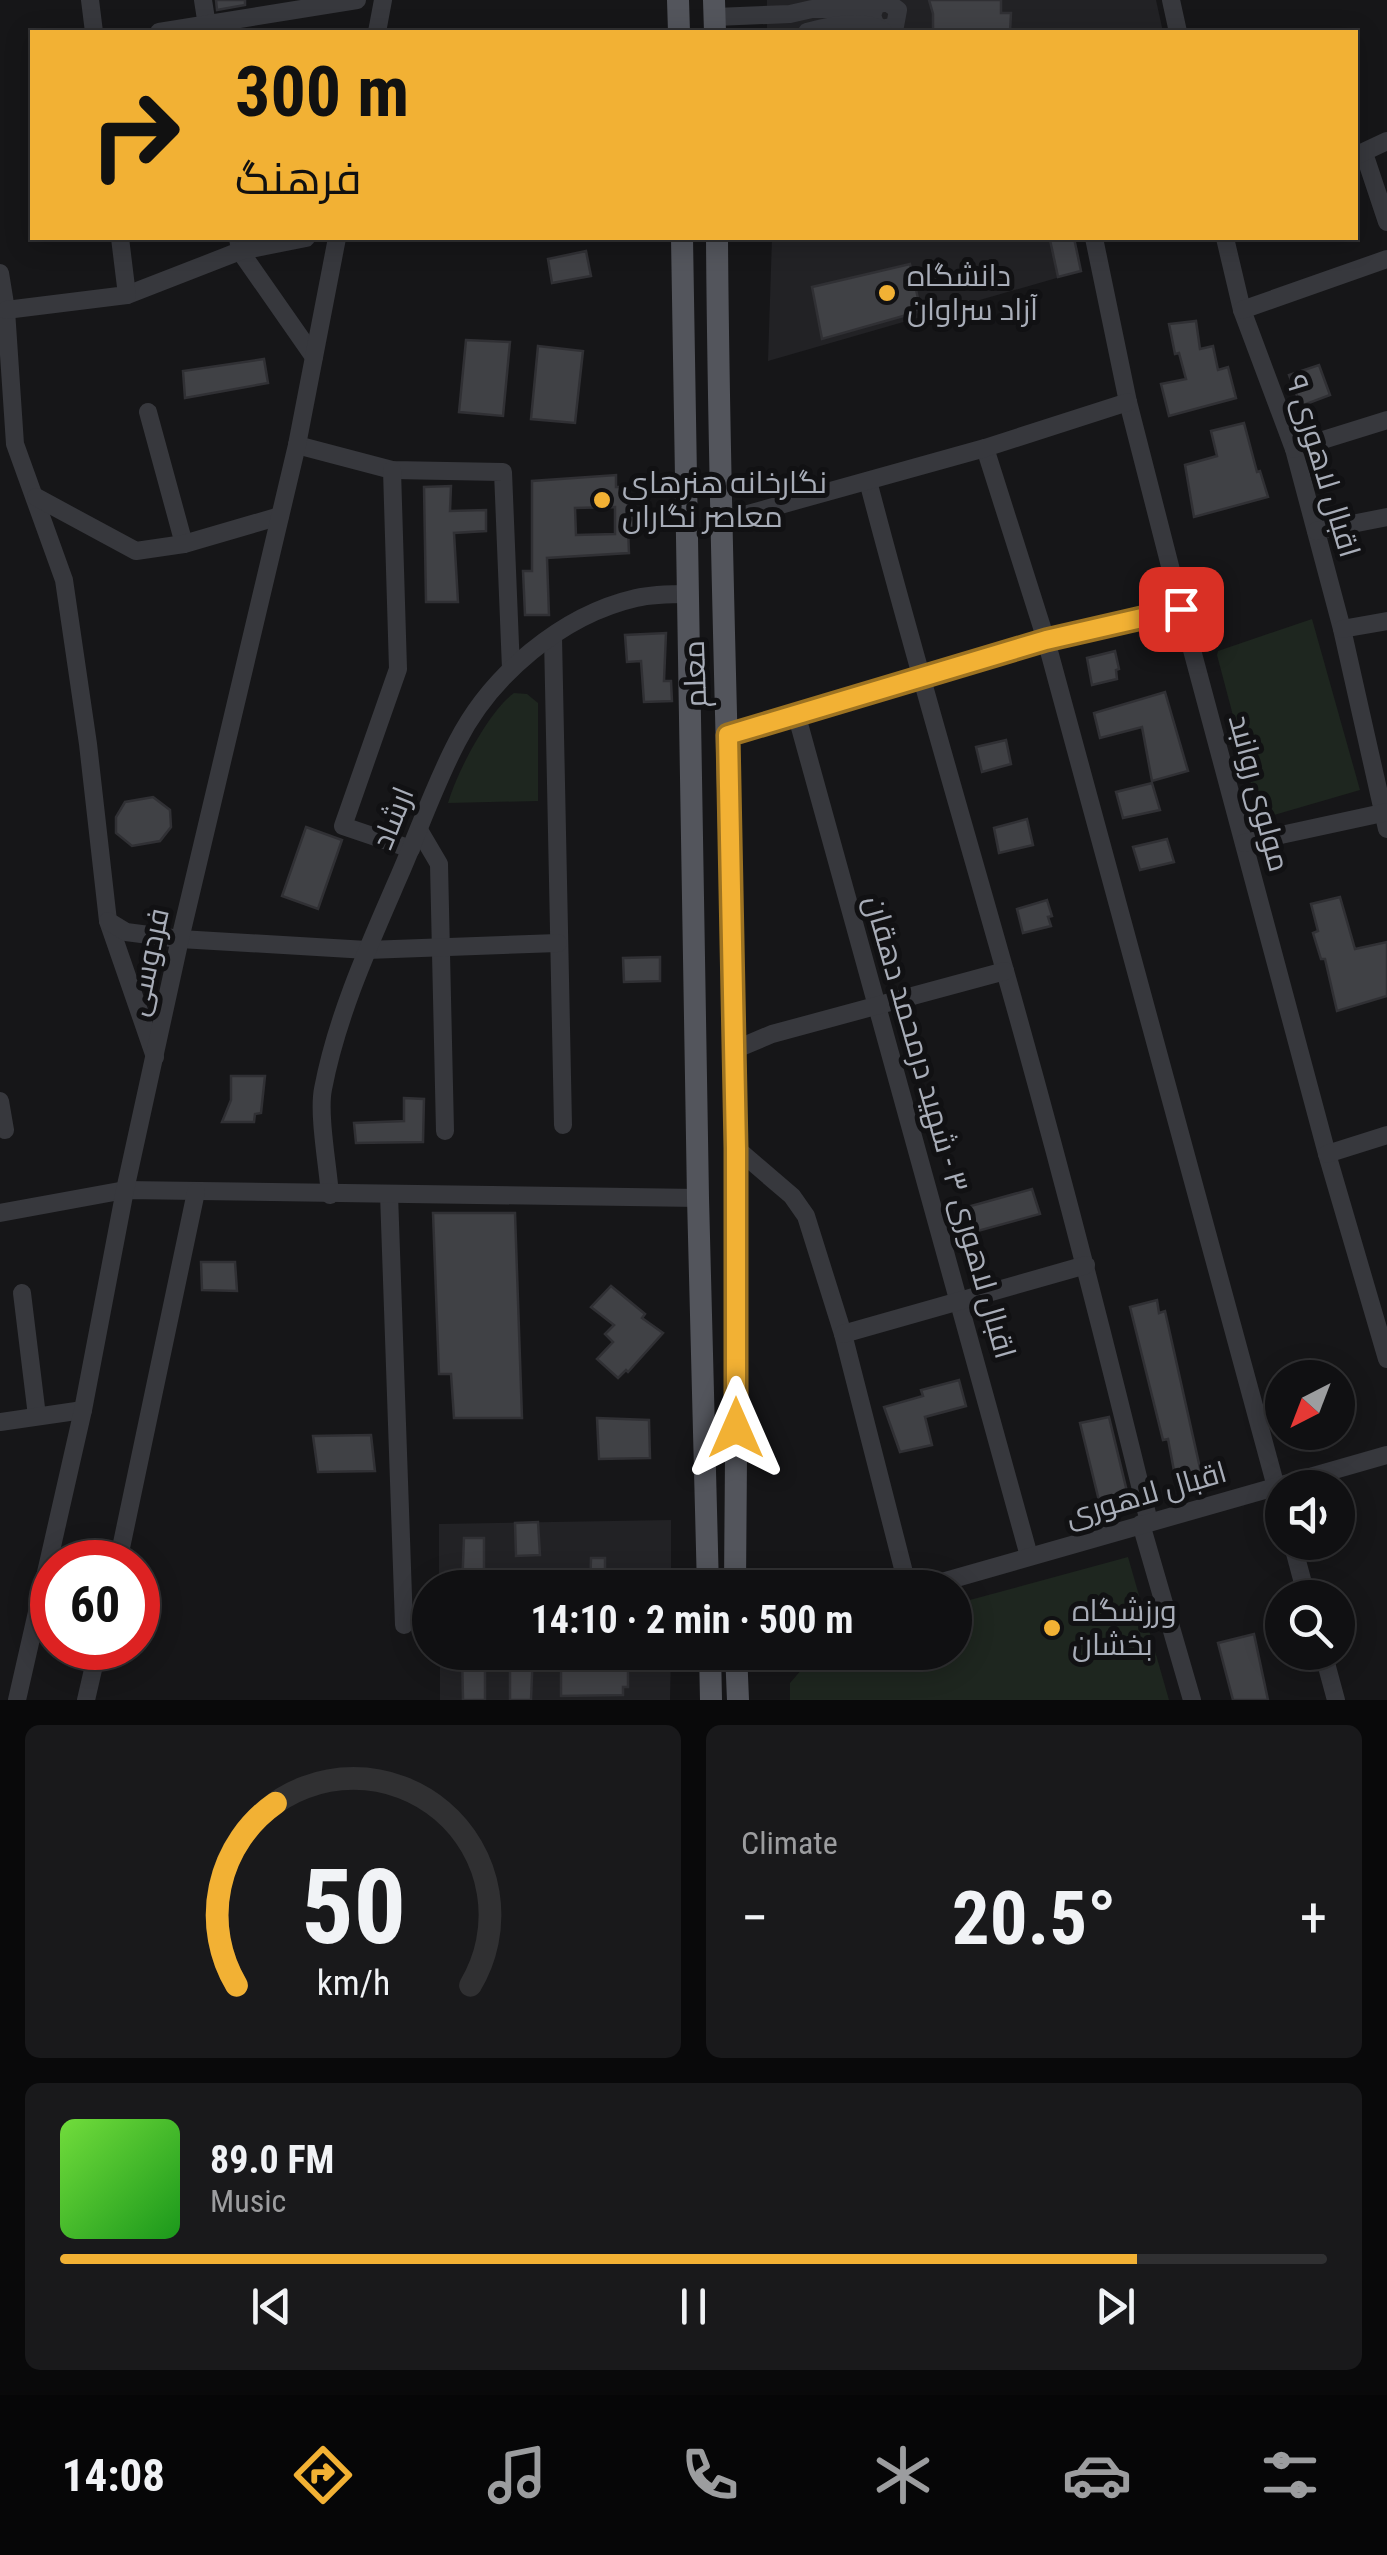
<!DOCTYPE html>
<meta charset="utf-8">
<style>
:root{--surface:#101012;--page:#19191b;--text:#f1f3f6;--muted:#9c9d9f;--line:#303032;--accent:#f2b134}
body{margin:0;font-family:"Roboto Condensed",Cairo,sans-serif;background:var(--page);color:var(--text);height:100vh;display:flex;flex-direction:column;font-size:38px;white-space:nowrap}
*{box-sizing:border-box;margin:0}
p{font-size:32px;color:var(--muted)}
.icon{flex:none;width:55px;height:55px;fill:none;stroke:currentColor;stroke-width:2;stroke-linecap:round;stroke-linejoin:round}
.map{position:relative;height:1700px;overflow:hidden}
.side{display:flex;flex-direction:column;gap:25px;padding:25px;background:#09090a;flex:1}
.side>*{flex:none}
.guide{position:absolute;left:30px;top:30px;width:1328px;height:210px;border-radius:0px;box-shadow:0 5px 25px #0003,0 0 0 2px var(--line);background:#f2b134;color:#111;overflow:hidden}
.needle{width:65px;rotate:222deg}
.controls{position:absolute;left:1265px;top:1360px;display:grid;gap:20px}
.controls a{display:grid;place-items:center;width:90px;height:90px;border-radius:50%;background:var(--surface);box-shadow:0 5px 25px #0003,0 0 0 2px var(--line);font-size:50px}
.speed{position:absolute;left:30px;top:1540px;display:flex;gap:20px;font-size:50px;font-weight:700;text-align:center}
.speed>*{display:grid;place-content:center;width:130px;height:130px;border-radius:50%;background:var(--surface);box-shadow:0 5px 25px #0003,0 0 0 2px var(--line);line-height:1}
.speed .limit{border:15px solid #d22;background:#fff;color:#111}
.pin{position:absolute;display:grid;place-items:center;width:85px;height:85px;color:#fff;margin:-42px;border-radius:20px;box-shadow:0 5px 15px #0006}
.me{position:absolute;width:110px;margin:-55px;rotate:0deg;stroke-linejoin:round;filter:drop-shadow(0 0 8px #0008)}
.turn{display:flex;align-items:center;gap:35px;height:210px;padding:0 40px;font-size:45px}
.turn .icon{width:130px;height:130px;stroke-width:2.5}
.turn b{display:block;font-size:70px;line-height:85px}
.big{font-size:75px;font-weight:700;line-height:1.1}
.side .tile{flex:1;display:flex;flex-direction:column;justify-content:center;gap:15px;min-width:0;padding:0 35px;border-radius:15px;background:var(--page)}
.side .dial{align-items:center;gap:0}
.dial svg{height:260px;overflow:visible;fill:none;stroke:var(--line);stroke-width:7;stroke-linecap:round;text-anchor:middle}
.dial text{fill:var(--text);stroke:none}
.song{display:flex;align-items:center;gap:30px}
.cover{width:120px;height:120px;border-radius:15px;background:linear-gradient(135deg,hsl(100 70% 55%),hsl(120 70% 35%))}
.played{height:10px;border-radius:5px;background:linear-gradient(90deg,var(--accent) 85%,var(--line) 85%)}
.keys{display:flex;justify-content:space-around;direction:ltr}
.heat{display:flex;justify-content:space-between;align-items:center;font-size:55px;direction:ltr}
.side .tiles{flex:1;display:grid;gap:25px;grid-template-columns:1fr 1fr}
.tile:last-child{grid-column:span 2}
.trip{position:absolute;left:412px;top:1570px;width:560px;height:100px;border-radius:50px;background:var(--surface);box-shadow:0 5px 25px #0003,0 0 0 2px var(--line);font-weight:700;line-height:100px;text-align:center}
.tabs{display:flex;height:160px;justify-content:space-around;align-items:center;background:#060607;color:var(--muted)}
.tabs .icon{width:70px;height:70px}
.tabs .on{color:var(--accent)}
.tabs b{font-size:45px;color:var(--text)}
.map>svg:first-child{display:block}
.built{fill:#222225}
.green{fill:#1e261f}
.building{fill:#404145;stroke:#303034;stroke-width:2.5;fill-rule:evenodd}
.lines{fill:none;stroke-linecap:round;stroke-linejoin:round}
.minor{stroke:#37383d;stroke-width:18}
.major{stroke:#53555c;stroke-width:22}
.route-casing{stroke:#9d7322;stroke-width:25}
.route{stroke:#f2b134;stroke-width:18}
.poi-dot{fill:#f2b134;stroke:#111113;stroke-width:4}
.labels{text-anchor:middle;stroke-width:10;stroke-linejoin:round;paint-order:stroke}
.poi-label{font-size:30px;fill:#a8adb8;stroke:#111113;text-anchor:start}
.street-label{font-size:30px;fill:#a8adb8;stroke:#111113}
</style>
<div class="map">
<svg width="1387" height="1700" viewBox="0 0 1387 1700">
<rect width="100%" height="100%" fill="#161618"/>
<g class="built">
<path d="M767 0H1156L1163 32H767Z"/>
<path d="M772 238H1074L1081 271 768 361Z"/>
<path d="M671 1520V1587H439V1524Z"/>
<path d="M440 1653H671L670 1700H440Z"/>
</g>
<g class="green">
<path d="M1312 619 1360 790 1274 815H1263L1258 810 1217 655 1218 651Z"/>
<path d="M514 693 527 694 538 703V801L448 803C457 772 488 712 514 693Z"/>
<path d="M1128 1557 1169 1700H790V1683L816 1653 955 1652V1604Z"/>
</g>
<g class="building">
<path d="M216 0H245V5L217 10Z"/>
<path d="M929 0H1001V13H1011L1010 32H933V14Z"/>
<path d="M1060 238H1074L1081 271 1058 277 1050 240Z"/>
<path d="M586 251 591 276 552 283 548 259Z"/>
<path d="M910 264 921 311 822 339 812 287Z"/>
<path d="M1196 321 1200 349 1213 346 1218 370 1228 367 1236 398 1169 416 1161 384 1186 379 1179 353 1175 354 1169 324Z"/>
<path d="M466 340 510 342 503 416 459 412Z"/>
<path d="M538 346 583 351 575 423 531 419Z"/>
<path d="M264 359 268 383 185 398 183 371Z"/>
<path d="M1319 365 1330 395 1301 406 1289 375Z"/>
<path d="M1244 423 1257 472 1260 471 1268 497 1194 517 1185 465 1217 456 1211 431Z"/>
<path d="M616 475V487H628V512L635 513 636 527 628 528 629 553 547 558 549 615H525L523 571H532V481ZM615 507V534L576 535 575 508Z"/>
<path d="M451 486 450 511 486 510V531L454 533 458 602H426L424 487Z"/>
<path d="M666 633 664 681H671L672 701 644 702 641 661 627 662 625 635Z"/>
<path d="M1115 651 1119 669 1116 670 1117 679 1092 685 1087 658Z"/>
<path d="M1165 692 1188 771 1152 781 1142 727 1100 738 1094 713Z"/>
<path d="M1006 740 1011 764 982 772 976 747Z"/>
<path d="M1152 783 1160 810 1123 818 1116 792Z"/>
<path d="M153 797 170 810 171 827 160 841 132 846 116 833V817L125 802Z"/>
<path d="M1027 819 1033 845 999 853 994 828Z"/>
<path d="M306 827 342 840 318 909 282 896Z"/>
<path d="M1167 839 1174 862 1140 870 1133 847Z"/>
<path d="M1340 897 1355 949 1387 942V996L1337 1011 1325 959H1321L1313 933 1318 931 1311 904Z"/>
<path d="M1047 900 1052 916 1048 917 1051 926 1023 933 1017 909Z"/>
<path d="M660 957V981L624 982 623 958Z"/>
<path d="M231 1076H265L261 1113 255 1114 254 1122H222L231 1100Z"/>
<path d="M404 1098 424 1099 423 1142 356 1143 354 1123 404 1121Z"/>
<path d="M1032 1189 1040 1214 974 1232 967 1207Z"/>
<path d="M433 1213H515L522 1418H454L451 1374H439Z"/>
<path d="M201 1262H235L237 1291 202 1290Z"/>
<path d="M611 1286 645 1314 642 1318 663 1333 628 1372 626 1370 618 1378 597 1359 613 1342 605 1334 614 1325 591 1307Z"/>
<path d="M1157 1300 1159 1313 1165 1311 1204 1486 1178 1492 1168 1439 1163 1440 1130 1307Z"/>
<path d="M959 1380 966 1406 925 1417 932 1445 900 1452 884 1407 923 1396 921 1390Z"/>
<path d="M1109 1417 1130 1504 1102 1513 1080 1423Z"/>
<path d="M597 1418 649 1420 650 1458 599 1459Z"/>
<path d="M371 1435 375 1471 318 1472 313 1436Z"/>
<path d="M538 1522 540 1555 516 1556 515 1523Z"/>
<path d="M464 1538H484V1588H462Z"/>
<path d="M591 1558H605V1588H590Z"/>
<path d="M1254 1634 1268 1700H1233L1218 1643Z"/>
<path d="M462 1652H485V1700H463Z"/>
<path d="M510 1652H533L531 1700H510Z"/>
<path d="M561 1652H623V1664H628V1687H623V1695L561 1696Z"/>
</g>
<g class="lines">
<g class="minor">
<path d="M90 0 94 32"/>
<path d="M203 0 208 32"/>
<path d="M1171 0 1178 32"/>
<path d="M715 17 790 14 812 9H859L887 2 898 10 895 26 882 29 875 24 872 15 875 7"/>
<path d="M159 32 357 0"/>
<path d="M377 32 383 0"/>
<path d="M807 32C828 26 865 18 883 31"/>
<path d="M1364 153 1387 222"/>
<path d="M1355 156 1387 141"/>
<path d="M238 238 240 251 314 357"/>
<path d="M1094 238 1128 402 1181 609 1327 1154 1387 1359"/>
<path d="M1225 238 1242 310 1294 449 1342 629 1387 829"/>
<path d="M0 273 6 310 15 444 64 580 88 744 108 921 155 1057"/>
<path d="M127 295 240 251 306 238"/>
<path d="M6 310 127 295 120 238"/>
<path d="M1242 310 1387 259"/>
<path d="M148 412 184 544"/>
<path d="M297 445 392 470 503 472 511 669"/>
<path d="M985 448 1046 640 1282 1509"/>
<path d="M1294 449 1387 420"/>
<path d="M392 470 398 669 343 826 411 849"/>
<path d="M868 481C911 646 959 808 1005 971 1057 1154 1104 1337 1149 1522"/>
<path d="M36 497 136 551 184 544 280 516"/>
<path d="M719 522 985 448 1128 402"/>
<path d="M1316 531 1387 517"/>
<path d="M1342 629 1387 621"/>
<path d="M553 637 563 1125"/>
<path d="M796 713 1029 1556"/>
<path d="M728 735 1046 640 1181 609"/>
<path d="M419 830 439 864 445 1131"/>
<path d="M1244 843 1387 812"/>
<path d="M108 921 126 932 180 939 367 950 558 943"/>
<path d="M734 1050 772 1034 1005 971"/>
<path d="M0 1101 5 1130"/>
<path d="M736 1148 792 1196 806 1216 843 1334 908 1588"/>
<path d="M1327 1154 1387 1135"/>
<path d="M389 1194 404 1625"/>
<path d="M330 1195C328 1167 318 1114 323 1089 337 1015 370 943 400 874 419 830 435 784 457 742 491 675 562 615 636 598 653 594 672 594 689 594"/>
<path d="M0 1213 125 1190 698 1198"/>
<path d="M22 1293 37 1416"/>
<path d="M843 1334 1086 1265"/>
<path d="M0 1422 83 1410"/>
<path d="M1141 1524 1192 1700"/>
<path d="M1292 1542 1307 1598"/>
<path d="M118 1562 196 1192"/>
<path d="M921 1588 1387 1455"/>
<path d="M1323 1652 1336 1700"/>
<path d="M17 1700 83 1410 125 1190 180 939 297 445 337 238"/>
<path d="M86 1700 98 1648"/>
</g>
<g class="major">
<path d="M678 0 679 32"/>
<path d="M714 0 715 32"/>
<path d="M682 238 698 1198 708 1588"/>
<path d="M717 238C719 539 731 841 736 1142 738 1291 736 1439 735 1588"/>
<path d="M710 1652 711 1700"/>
<path d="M736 1652 738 1700"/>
</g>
</g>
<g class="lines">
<defs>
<path id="route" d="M736 1428V1148L728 735 1046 640 1181 609"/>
</defs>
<use href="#route" class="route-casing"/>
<use href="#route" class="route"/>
</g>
<g class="poi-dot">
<circle cx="887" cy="293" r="10"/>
<circle cx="602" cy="500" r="10"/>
<circle cx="1052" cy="1628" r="10"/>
</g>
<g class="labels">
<g class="poi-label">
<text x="907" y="286">دانشگاه<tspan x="907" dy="34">آزاد سراوان</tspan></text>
<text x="622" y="493">نگارخانه هنرهای<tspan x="622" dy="34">معاصر نگاران</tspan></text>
<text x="1072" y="1621">ورزشگاه<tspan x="1072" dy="34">بخشان</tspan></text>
</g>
<g class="street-label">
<text transform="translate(1323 466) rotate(73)" y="10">اقبال لاهوری ۹</text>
<text transform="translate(695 674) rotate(-92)" y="10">معلم</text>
<text transform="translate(1259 793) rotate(75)" y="10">مولوی روانبد</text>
<text transform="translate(393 818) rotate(-68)" y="10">ارشاد</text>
<text transform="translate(148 962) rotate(-78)" y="10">فردوسی</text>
<text transform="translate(940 1127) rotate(74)" y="10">اقبال لاهوری ۳ - شهید درمحمد دهقان</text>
<text transform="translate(1146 1494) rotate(-16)" y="10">اقبال لاهوری</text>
</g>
</g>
</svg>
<div class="controls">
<a><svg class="needle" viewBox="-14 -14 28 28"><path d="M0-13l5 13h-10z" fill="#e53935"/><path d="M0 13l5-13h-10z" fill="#9c9d9f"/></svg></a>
<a><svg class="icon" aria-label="sound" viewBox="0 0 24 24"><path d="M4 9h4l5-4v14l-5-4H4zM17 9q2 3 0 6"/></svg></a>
<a><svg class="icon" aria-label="search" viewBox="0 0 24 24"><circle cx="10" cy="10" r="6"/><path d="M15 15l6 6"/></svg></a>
</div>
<div class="speed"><div class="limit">60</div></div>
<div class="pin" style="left:1181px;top:609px;background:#d93025"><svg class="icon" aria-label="arrive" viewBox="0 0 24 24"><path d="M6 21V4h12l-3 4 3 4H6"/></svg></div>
<svg class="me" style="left:736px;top:1428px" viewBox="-20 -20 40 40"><path d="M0-17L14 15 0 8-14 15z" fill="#f2b134" stroke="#fff" stroke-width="4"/></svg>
<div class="trip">14:10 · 2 min · 500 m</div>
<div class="guide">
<div class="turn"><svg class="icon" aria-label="right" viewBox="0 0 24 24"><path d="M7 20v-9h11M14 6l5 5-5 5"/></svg><div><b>300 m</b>فرهنگ</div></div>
</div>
</div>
<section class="side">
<div class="tiles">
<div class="tile dial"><svg viewBox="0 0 100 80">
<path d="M14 69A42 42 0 1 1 86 69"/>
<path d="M14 69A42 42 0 0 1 26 13" stroke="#f2b134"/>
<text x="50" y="56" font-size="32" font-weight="700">50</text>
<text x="50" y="72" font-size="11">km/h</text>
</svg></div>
<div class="tile"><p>Climate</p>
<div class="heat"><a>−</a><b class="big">20.5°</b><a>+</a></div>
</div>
<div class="tile">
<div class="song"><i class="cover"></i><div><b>89.0 FM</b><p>Music</p></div></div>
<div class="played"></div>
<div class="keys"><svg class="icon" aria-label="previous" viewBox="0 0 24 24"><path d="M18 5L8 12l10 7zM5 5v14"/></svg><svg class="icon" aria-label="pause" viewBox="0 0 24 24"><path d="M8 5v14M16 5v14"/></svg><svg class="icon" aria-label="next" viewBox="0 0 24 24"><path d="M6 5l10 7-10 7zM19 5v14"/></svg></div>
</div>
</div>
</section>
<nav class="tabs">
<b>14:08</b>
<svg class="icon on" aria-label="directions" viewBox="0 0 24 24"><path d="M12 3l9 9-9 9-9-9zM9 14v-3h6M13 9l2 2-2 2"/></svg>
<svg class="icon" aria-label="music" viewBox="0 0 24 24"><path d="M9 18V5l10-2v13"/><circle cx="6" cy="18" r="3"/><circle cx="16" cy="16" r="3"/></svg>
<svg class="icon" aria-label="phone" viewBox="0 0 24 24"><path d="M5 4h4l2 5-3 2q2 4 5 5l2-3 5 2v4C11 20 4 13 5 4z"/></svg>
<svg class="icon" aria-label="climate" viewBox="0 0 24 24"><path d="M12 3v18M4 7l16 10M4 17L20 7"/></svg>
<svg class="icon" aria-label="car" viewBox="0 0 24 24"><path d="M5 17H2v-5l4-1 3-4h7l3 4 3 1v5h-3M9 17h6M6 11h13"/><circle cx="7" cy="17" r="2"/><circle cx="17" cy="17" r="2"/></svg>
<svg class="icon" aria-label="filters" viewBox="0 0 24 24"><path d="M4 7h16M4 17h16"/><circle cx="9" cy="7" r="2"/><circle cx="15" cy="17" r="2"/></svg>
</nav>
